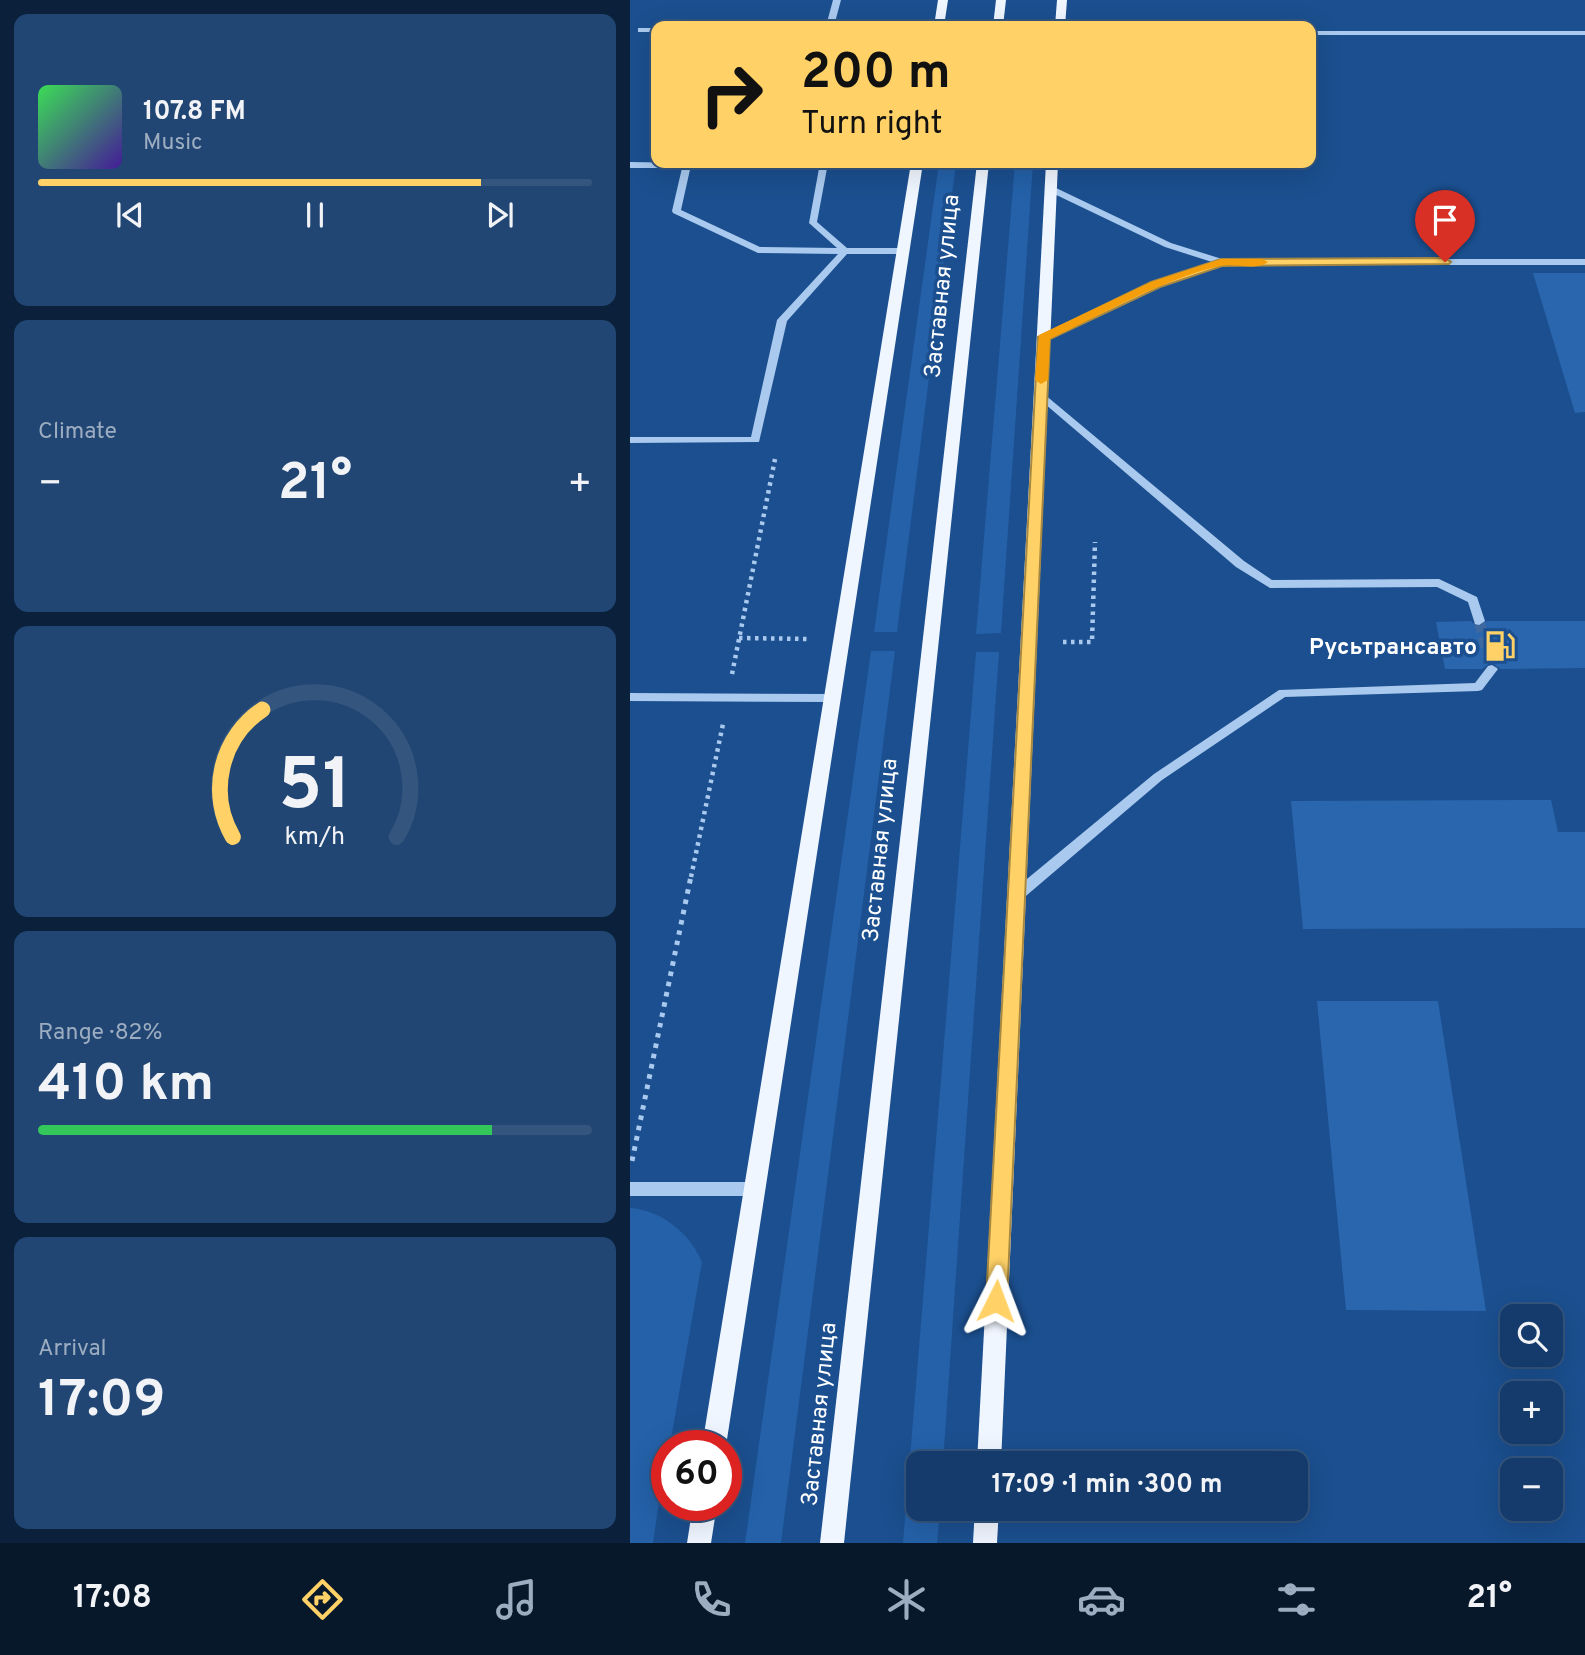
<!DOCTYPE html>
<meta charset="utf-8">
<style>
:root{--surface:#143b6b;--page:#214673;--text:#f1f3f6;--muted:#9dadc1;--line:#33557e;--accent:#ffd166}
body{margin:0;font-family:Overpass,sans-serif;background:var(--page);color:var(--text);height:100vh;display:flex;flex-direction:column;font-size:26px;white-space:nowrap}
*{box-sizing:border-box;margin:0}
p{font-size:23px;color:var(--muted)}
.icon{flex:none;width:38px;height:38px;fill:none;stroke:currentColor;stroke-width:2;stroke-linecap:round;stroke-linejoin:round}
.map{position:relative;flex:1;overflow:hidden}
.details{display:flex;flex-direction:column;gap:14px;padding:14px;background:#0b203b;width:630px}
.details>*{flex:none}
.hud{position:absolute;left:21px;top:21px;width:665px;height:147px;border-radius:14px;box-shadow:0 7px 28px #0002,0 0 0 2px var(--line);background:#ffd166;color:#111;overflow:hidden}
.tools{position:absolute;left:870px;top:1304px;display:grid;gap:14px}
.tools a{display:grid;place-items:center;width:63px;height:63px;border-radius:14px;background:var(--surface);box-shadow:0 7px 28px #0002,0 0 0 2px var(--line);font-size:35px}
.speed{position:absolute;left:21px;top:1430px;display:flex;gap:14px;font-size:35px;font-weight:700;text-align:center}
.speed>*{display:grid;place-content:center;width:91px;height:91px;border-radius:50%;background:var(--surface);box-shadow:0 7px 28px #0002,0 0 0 2px var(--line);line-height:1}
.speed .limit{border:10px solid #d22;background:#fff;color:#111}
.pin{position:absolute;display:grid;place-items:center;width:60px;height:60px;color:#fff;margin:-72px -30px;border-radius:50% 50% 50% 0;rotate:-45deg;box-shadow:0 0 7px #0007}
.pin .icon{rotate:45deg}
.me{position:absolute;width:77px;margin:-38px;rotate:3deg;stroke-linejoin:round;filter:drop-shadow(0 0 5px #0008)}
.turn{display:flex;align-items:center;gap:24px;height:147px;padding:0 35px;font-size:32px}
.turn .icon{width:91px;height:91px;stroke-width:2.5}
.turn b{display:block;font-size:49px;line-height:60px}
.big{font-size:52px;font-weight:700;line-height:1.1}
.details .widget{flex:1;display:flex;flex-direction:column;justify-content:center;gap:10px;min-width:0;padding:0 24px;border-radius:14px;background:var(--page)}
.details .dial{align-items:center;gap:0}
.dial svg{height:182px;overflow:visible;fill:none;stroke:var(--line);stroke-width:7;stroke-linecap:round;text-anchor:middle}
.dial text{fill:var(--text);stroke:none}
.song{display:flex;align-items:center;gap:21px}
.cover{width:84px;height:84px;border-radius:10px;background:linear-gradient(135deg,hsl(130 70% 55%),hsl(260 70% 35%))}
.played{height:7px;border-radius:4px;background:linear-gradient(90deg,var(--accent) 80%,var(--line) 80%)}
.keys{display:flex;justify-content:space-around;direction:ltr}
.heat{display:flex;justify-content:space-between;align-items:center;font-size:38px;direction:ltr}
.charge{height:10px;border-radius:5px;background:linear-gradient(90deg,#34c759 82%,var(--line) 0)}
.trip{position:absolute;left:276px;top:1451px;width:402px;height:70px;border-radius:14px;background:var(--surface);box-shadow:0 7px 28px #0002,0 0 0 2px var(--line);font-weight:700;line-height:70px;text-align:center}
.tab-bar{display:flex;height:112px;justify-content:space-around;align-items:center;background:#08182b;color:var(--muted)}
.tab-bar .icon{width:49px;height:49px}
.tab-bar .on{color:var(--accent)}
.tab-bar b{font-size:32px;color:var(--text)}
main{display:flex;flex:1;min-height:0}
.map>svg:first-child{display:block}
.green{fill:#2461a8}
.building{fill:#2a66ad}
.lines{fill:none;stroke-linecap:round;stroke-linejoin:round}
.minor-tunnel{stroke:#3d69a0;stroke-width:11;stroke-dasharray:11 5;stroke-linecap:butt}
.path-far1{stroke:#a9c9ee;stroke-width:4.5;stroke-dasharray:3.5 4.5;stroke-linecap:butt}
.path{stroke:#a9c9ee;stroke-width:5;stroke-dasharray:4.5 6;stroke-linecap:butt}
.minor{fill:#a9c9ee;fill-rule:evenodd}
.major{fill:#f0f6ff;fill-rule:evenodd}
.route{fill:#ffd166;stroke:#a68842;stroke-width:2}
.slow{fill:#f59e0b}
.labels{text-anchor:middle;stroke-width:7;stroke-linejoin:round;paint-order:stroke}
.street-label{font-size:23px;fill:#fff;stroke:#1b4f8f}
.poi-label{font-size:23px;font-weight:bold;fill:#fff;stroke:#1b4f8f;text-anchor:end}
</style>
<main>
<section class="details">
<div class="widget">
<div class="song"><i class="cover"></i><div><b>107.8 FM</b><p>Music</p></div></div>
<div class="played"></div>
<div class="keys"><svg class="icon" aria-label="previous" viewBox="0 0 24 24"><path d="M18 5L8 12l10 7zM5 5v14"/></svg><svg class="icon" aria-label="pause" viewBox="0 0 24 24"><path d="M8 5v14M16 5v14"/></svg><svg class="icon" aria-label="next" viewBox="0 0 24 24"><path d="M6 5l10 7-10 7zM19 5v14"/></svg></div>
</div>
<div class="widget"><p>Climate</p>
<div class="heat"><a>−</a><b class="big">21°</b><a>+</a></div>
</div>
<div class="widget dial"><svg viewBox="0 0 100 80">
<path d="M14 69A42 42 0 1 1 86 69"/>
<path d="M14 69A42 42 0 0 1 27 13" stroke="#ffd166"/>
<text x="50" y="56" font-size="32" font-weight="700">51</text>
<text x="50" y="72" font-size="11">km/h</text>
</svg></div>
<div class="widget"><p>Range · 82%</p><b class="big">410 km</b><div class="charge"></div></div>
<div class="widget"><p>Arrival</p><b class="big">17:09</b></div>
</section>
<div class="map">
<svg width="955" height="1543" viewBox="0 0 955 1543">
<rect width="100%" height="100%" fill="#1b4f8f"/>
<g class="green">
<path d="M309 163H326L267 632H244Z"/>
<path d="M385 163H403L371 633 346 634Z"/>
<path d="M241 651H265L151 1543H115Z"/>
<path d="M346 652H369L313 1463H289V1508L310 1509 307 1543H273Z"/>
<path d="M0 1208C31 1210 60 1233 72 1262L40 1445 37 1446 23 1543H0Z"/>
</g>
<g class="building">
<path d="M903 273H955V412L945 413Z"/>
<path d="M841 621 848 628 857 621H955V668L871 669 861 662 852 669H815L806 622Z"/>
<path d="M921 800 928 832H955V928L673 929 661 801Z"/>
<path d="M687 1001H808L856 1311 716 1310Z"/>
</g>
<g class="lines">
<path class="minor-tunnel" d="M849 621 862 669"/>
<g class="path-far1">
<path d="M109 638 180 639"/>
<path d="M433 642H462L465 542"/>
<path d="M102 674 145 459"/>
<path d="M61 877 93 724"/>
</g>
<path class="path" d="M2 1161 61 876"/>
<g class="minor">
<path d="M203 0H211L204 26H196Z"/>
<rect x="8" y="28" width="18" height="4"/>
<rect x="681" y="31" width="274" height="4"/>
<path d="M0 162 60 163 61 165 51 210 130 247 207 248 179 223 190 163H198L187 222 217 248H273L277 251 273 254H217L157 321 129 442 0 443V437H121L147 320 208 254 128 253 43 213 42 211 52 168H0Z"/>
<path d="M418 187H424L541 243 592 259H955V265H592L528 287 414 340 411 339V335L522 283 582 262 535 247 418 191Z"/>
<path d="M411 393 414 394 614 561 642 580 809 579 847 597 855 621 849 625 845 624 838 602 807 587 640 588 606 567 408 398 406 396Z"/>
<path d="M862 665 868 669 852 690 848 691 655 697 532 780 390 901 385 902 380 901 378 897 380 893 524 774 649 690 845 683 858 666Z"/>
<path d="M0 693 202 694 208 698 202 702 0 701Z"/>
<path d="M0 1182H125L130 1184 132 1189 130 1194 125 1196H0Z"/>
</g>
<g class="major">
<path d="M308 0H318L314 26H304Z"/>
<path d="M366 0H376L373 26H363Z"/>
<path d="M427 0H437L435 26H425Z"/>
<path d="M281 163H293L96 1446H72Z"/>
<path d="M347 163H359L214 1543H190Z"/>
<path d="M416 163H428L371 1463H347Z"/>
<path d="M63 1505H87L81 1543H57Z"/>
<path d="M345 1508H369L367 1543H343Z"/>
</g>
</g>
<path class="route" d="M815 258 821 262 819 264 592 266 530 287 420 339 377 1301 374 1308 366 1311 359 1308 356 1301 408 337 521 282 591 259Z"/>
<path class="slow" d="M591 259H632L638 262C626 271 605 263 590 266 531 280 475 313 420 339L418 380 411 384 405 380 409 335 521 282Z"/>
<defs>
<symbol id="fuel-bare" viewBox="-9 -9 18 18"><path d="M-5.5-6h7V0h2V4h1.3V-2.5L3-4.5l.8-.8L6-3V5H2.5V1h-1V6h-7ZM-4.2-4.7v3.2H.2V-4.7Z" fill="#ffd166" stroke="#1b4f8f" stroke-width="2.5" paint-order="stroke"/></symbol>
</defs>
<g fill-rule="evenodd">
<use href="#fuel-bare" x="848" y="624" width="44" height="44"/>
</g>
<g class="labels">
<g class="street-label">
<text transform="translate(311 286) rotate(-84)" y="8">Заставная улица</text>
<text transform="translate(249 850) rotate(-84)" y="8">Заставная улица</text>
<text transform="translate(188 1414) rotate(-84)" y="8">Заставная улица</text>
</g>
<g class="poi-label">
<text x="847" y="654">Русьтрансавто</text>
</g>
</g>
</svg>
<div class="tools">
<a><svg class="icon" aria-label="search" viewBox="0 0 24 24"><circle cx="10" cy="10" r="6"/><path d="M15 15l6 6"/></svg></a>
<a>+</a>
<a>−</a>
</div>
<div class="speed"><div class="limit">60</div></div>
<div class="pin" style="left:815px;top:262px;background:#d93025"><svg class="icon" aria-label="arrive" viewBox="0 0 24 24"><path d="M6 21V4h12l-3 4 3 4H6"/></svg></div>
<svg class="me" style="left:366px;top:1301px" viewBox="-20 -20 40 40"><path d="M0-17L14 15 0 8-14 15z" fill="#ffd166" stroke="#fff" stroke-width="4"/></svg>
<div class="trip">17:09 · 1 min · 300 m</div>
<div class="hud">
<div class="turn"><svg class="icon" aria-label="right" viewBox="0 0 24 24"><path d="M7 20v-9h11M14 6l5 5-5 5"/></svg><div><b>200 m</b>Turn right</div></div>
</div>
</div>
</main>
<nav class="tab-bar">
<b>17:08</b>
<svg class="icon on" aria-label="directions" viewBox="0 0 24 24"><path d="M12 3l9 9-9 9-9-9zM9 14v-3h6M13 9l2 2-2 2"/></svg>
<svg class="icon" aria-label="music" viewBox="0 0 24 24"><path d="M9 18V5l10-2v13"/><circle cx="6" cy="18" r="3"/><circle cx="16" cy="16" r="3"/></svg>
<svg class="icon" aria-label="phone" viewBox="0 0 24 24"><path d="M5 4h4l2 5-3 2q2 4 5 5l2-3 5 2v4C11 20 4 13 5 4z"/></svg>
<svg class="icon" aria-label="climate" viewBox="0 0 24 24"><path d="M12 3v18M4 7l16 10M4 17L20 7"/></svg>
<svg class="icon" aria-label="car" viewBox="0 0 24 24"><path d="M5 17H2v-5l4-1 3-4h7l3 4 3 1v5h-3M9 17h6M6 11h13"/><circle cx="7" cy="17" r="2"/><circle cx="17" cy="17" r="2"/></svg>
<svg class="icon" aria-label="filters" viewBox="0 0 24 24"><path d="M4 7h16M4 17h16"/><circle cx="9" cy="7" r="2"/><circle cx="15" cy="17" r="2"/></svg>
<b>21°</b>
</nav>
